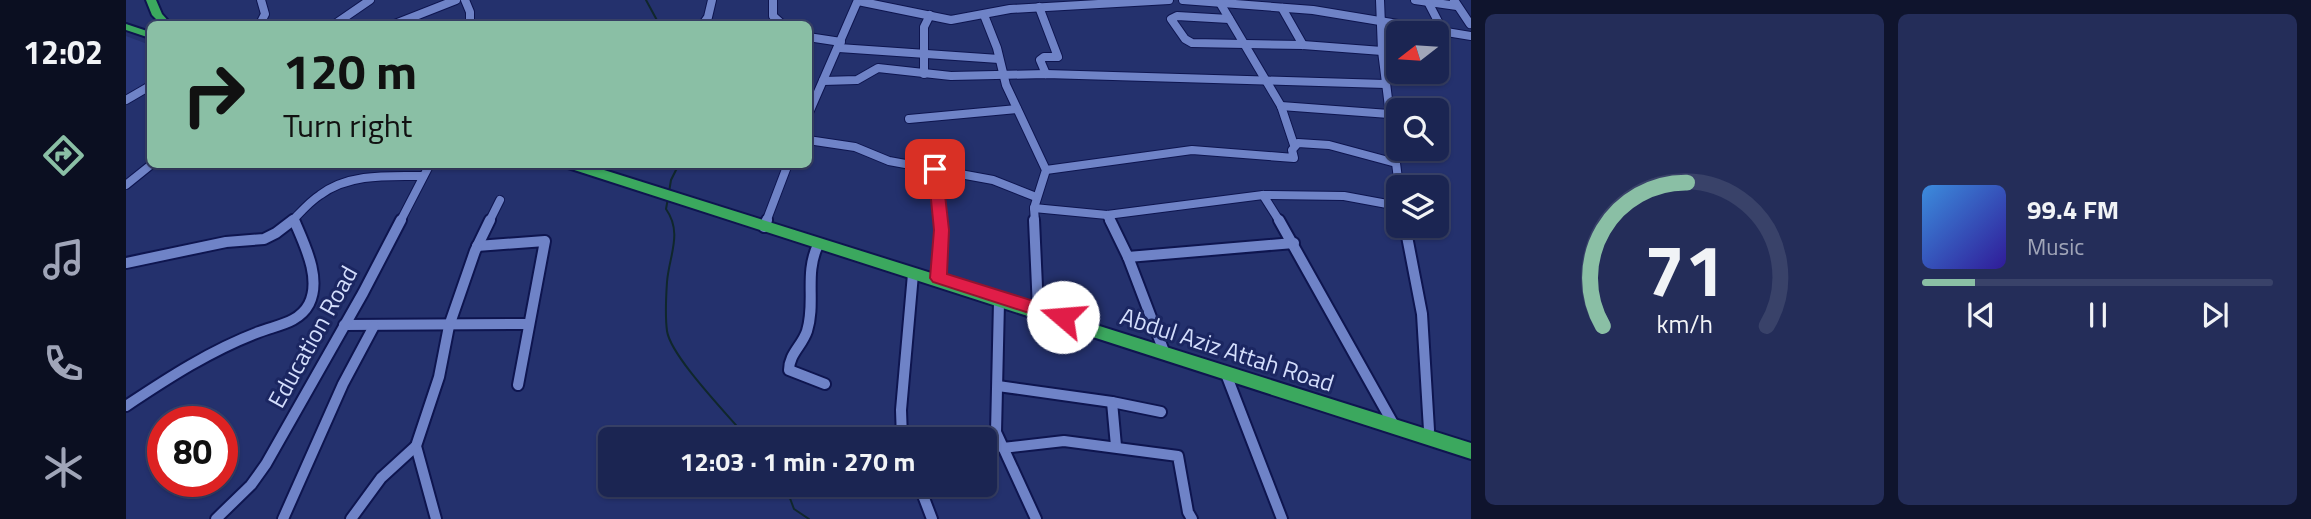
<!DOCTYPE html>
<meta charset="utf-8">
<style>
:root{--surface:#1b2552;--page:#242d59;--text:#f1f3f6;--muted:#a0a5b8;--line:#394269;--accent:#8abfa5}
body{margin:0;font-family:"Titillium Web",sans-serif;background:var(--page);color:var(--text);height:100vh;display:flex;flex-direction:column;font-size:26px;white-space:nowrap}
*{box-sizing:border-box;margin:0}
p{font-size:23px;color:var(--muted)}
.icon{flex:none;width:38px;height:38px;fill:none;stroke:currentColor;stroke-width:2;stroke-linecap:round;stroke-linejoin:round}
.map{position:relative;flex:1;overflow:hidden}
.details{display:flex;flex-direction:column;gap:14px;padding:14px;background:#0f142d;width:840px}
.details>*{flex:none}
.guide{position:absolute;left:21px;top:21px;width:665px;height:147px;border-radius:10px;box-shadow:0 2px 5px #0004,0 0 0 2px var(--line);background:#8abfa5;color:#111;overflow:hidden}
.needle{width:46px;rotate:253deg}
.fabs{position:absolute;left:1260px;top:21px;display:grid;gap:14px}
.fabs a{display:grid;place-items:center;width:63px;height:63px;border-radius:10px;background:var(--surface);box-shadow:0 2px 5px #0004,0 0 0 2px var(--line);font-size:35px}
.speed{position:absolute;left:21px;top:406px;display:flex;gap:14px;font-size:35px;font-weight:700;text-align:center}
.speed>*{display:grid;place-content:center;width:91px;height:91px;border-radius:50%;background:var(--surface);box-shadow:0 2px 5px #0004,0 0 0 2px var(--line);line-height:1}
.speed .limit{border:10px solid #d22;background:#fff;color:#111}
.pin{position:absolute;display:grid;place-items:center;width:60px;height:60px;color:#fff;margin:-30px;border-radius:14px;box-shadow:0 4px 10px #0006}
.me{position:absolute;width:77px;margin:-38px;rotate:288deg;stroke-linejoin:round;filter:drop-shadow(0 0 5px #0008)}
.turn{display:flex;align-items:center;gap:24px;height:147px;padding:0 21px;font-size:32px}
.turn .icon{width:91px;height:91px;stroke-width:2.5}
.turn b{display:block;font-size:49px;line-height:60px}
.details .tile{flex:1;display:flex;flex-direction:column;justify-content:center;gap:10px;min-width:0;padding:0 24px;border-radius:10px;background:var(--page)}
.details .dial{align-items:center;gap:0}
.dial svg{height:182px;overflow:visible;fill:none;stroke:var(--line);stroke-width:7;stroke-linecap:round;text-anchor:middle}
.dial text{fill:var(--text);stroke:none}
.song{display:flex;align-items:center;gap:21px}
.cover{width:84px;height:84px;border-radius:10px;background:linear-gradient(135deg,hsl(210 70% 55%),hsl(250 70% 35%))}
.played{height:7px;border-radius:4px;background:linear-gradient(90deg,var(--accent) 15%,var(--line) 15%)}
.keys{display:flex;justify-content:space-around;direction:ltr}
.details .tiles{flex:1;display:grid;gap:14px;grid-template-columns:repeat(2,1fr)}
.trip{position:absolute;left:472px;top:427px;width:399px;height:70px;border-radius:10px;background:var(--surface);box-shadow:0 2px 5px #0004,0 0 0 2px var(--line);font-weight:700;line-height:70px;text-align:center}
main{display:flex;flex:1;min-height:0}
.dock{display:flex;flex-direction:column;width:126px;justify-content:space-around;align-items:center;background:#0b0f21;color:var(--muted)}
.dock .icon{width:49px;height:49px}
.dock .current{color:var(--accent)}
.dock b{font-size:32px;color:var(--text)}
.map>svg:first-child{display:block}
.built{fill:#2a397c}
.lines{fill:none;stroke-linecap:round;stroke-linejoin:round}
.stream{stroke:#10272c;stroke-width:2}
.minor-far1-casing{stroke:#0e154f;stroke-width:10}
.minor-casing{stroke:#0e154f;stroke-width:14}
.highway-casing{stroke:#0e154f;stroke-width:4}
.minor-far1{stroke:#6f83c7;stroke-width:8}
.minor{stroke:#6f83c7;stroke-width:10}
.highway{fill:#3ba85e;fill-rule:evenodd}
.route{fill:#e11d48;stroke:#92132f;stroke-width:2}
.labels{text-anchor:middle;stroke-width:6;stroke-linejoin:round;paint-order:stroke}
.street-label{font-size:24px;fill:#d3ddfb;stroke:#1b2661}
</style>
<main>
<nav class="dock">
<b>12:02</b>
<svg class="icon current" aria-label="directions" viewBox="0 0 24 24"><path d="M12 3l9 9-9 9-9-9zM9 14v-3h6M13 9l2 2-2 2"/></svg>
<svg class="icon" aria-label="music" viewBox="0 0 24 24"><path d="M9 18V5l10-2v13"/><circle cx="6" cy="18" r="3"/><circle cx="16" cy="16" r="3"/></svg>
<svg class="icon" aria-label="phone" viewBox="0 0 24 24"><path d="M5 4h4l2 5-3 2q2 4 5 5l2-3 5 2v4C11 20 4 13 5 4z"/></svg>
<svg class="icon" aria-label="climate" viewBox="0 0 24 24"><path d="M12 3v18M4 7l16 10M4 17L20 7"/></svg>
</nav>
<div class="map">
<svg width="1345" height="519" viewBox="0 0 1345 519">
<rect width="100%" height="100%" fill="#24316d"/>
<path class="built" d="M0 36 24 45V83L0 97Z"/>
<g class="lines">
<g class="stream">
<path d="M520 0 533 24"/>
<path d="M543 192 545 180 553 164"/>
<path d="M542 198 540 209C557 233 543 256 541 282 540 297 539 316 541 331 545 357 603 416 622 439"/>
<path d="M659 485 668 509 683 519"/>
</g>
<defs>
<g id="minor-far1">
<path d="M339 0 344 12V24"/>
<path d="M647 0V16L656 24"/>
<path d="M1057 0 1187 10 1345 36"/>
<path d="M1254 0 1256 51 1273 187"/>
<path d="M1289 0 1331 6"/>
<path d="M1328 0 1344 24"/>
<path d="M732 1 825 20 884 9 1043 0"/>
<path d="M1302 2 1317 31"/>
<path d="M1094 3 1155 106 1168 145"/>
<path d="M913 7 932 57H918L914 60 920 74"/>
<path d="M1156 8 1177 45"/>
<path d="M858 15 871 48 880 85 920 170 908 208 909 222"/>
<path d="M1103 19 1051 16 1045 19 1059 39 1066 43 1177 45 1256 51"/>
<path d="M134 24 139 14 135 0"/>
<path d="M209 24 244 0"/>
<path d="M269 24 330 0"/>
<path d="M577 24 582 17 586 0"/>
<path d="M682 37 715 42"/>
<path d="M713 48 873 59"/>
<path d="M798 74V27L804 15"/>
<path d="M697 81 731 80 752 68 825 76 920 74 1259 84"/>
<path d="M0 100 24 86"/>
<path d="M1155 106 1263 114"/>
<path d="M682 115 732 0"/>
<path d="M783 119 891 109"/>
<path d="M682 140 729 147 763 161 867 180 910 197"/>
<path d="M809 169 815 222"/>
<path d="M920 170 1066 150 1168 158 1166 150 1172 143 1203 145 1270 163"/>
<path d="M0 185 26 164"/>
<path d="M1137 195 1154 222"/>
<path d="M908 208 981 215 1137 195 1218 196 1272 206"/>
<path d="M981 215 984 222"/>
<path d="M168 219 169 222"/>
<path d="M165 222C174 213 183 202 194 195 223 173 263 176 297 176"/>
<path d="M274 222 304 164"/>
<path d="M363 222 374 200"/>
<path d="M640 222 662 164"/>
</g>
<g id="minor">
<path d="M908 220 912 309"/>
<path d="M984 220 1002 257 1039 354"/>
<path d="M1153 220 1269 427"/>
<path d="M1279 226 1296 314 1303 430"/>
<path d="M638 227 641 220"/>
<path d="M692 245C678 274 690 302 681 331 676 346 663 354 663 370L699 384"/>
<path d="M351 246 419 241 392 385"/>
<path d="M1002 257 1168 243"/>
<path d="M0 263 100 242 138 239 150 233 167 220"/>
<path d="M812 278 815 220"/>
<path d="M873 302 870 432 910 519"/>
<path d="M218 325 403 324"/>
<path d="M1100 374 1156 519"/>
<path d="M872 386 986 402 1035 412"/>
<path d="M986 402 990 446"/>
<path d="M0 406C42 378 85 350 133 332 151 325 173 323 183 304 196 278 178 244 168 220"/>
<path d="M776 439 775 410 787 274"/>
<path d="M877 448 938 441 1052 456 1062 512 1066 519"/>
<path d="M793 485 806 519"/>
<path d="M90 519 125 485 140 464 237 293 275 220"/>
<path d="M157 519 217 384 248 326"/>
<path d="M225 519 255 478 290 446"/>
<path d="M310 519 290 446 313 377 323 326 349 251 364 220"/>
</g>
<g id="highway">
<path d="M20 0H30L36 14 45 24H35L26 15Z"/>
<path d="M0 24 24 32V38L0 30Z"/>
<path d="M437 164H459L1345 443V459L439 167Z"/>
</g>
</defs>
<use href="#minor-far1" class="minor-far1-casing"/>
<use href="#minor" class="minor-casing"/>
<use href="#highway" class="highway-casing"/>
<use href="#minor-far1" class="minor-far1"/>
<use href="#minor" class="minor"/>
<use href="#highway" class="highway"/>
</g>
<path class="route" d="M809 164 816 169 823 230 821 274 943 312 946 317 943 322 937 324 807 282 804 278 808 230 802 169Z"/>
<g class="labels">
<g class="street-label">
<text transform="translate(187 337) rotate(-61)" y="8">Education Road</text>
<text transform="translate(1101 350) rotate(18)" y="8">Abdul Aziz Attah Road</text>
</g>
</g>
</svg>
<div class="fabs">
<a><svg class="needle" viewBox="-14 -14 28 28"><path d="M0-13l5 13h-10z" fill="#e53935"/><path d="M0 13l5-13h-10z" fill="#a0a5b8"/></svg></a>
<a><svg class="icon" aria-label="search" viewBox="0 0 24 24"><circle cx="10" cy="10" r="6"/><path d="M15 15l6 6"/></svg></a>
<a><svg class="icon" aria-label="layers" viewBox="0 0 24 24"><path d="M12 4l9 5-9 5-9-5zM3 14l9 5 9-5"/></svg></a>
</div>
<div class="speed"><div class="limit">80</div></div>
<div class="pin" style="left:809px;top:169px;background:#d93025"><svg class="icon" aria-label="arrive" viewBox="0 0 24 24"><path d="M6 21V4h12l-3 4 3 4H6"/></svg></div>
<svg class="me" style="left:937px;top:317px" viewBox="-20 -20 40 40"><circle r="19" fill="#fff"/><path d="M0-13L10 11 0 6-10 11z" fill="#e11d48"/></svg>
<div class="trip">12:03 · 1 min · 270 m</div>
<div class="guide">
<div class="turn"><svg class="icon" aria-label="right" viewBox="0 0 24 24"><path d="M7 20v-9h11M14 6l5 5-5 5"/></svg><div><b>120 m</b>Turn right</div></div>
</div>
</div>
<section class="details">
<div class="tiles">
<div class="tile dial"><svg viewBox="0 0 100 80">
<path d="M14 69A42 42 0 1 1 86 69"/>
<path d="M14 69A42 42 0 0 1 51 6" stroke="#8abfa5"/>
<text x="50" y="56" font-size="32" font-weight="700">71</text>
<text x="50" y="72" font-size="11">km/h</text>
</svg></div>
<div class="tile">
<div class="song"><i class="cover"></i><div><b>99.4 FM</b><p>Music</p></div></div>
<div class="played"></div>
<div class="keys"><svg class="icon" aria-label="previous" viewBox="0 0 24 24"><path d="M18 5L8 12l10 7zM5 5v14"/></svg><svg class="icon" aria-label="pause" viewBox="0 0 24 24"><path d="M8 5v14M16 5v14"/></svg><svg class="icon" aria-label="next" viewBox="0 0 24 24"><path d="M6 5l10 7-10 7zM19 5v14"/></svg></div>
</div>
</div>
</section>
</main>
